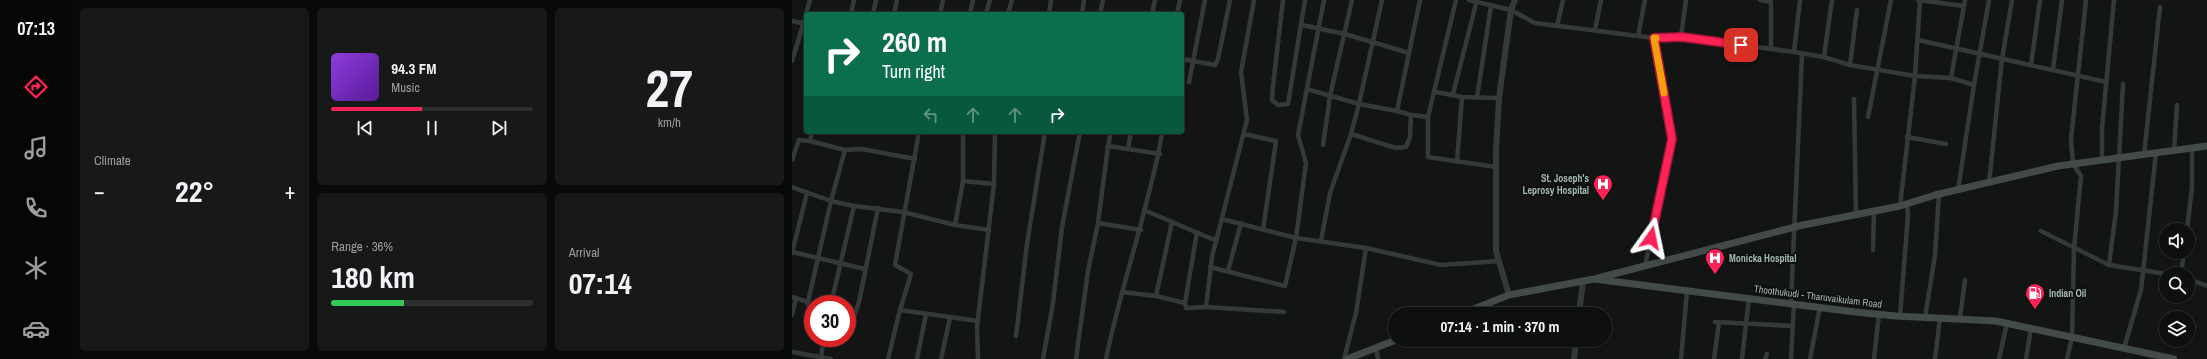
<!DOCTYPE html>
<meta charset="utf-8">
<style>
:root{--surface:#0e1010;--page:#171919;--text:#f1f3f6;--muted:#9b9d9f;--line:#2e3030;--accent:#ff2256}
body{margin:0;font-family:"Archivo Narrow",sans-serif;background:var(--page);color:var(--text);height:100vh;display:flex;flex-direction:column;font-size:15px;white-space:nowrap}
*{box-sizing:border-box;margin:0}
p{font-size:13px;color:var(--muted)}
.icon{flex:none;width:22px;height:22px;fill:none;stroke:currentColor;stroke-width:2;stroke-linecap:round;stroke-linejoin:round}
.map{position:relative;flex:1;overflow:hidden}
.drawer{display:flex;flex-direction:column;gap:8px;padding:8px;background:#080909;width:720px}
.drawer>*{flex:none}
.hud{position:absolute;left:12px;top:12px;width:380px;height:122px;border-radius:4px;box-shadow:0 1px 3px #0004,0 0 0 1px var(--line);background:#0b6e4f;color:#fff;overflow:hidden}
.buttons{position:absolute;left:1367px;top:223px;display:grid;gap:8px}
.buttons a{display:grid;place-items:center;width:36px;height:36px;border-radius:50%;background:var(--surface);box-shadow:0 1px 3px #0004,0 0 0 1px var(--line);font-size:20px}
.speed{position:absolute;left:12px;top:295px;display:flex;gap:8px;font-size:20px;font-weight:700;text-align:center}
.speed>*{display:grid;place-content:center;width:52px;height:52px;border-radius:50%;background:var(--surface);box-shadow:0 1px 3px #0004,0 0 0 1px var(--line);line-height:1}
.speed .limit{border:6px solid #d22;background:#fff;color:#111}
.pin{position:absolute;display:grid;place-items:center;width:34px;height:34px;color:#fff;margin:-17px;border-radius:8px;box-shadow:0 2px 6px #0006}
.me{position:absolute;width:44px;margin:-22px;rotate:12deg;stroke-linejoin:round;filter:drop-shadow(0 0 3px #0008)}
.turn{display:flex;align-items:center;gap:14px;height:84px;padding:0 12px;font-size:18px}
.turn .icon{width:52px;height:52px;stroke-width:2.5}
.turn b{display:block;font-size:28px;line-height:34px}
.lanes{display:flex;align-items:center;height:38px;padding:0 12px;background:#0003;justify-content:center;gap:20px;direction:ltr}
.lanes .off{opacity:.35}
.big{font-size:30px;font-weight:700;line-height:1.1}
.drawer .card{flex:1;display:flex;flex-direction:column;justify-content:center;gap:6px;min-width:0;padding:0 14px;border-radius:6px;background:var(--page)}
.drawer .dial{align-items:center;gap:0}
.dial b{font-size:52px;line-height:1}
.song{display:flex;align-items:center;gap:12px}
.cover{width:48px;height:48px;border-radius:6px;background:linear-gradient(135deg,hsl(270 70% 55%),hsl(270 70% 35%))}
.played{height:4px;border-radius:2px;background:linear-gradient(90deg,var(--accent) 45%,var(--line) 45%)}
.keys{display:flex;justify-content:space-around;direction:ltr}
.heat{display:flex;justify-content:space-between;align-items:center;font-size:22px;direction:ltr}
.charge{height:6px;border-radius:3px;background:linear-gradient(90deg,#34c759 36%,var(--line) 0)}
.drawer .tiles{flex:1;display:grid;gap:8px;grid-template-columns:repeat(3,1fr)}
.card:first-child{grid-row:span 2}
.trip{position:absolute;left:596px;top:307px;width:224px;height:40px;border-radius:20px;background:var(--surface);box-shadow:0 1px 3px #0004,0 0 0 1px var(--line);font-weight:700;line-height:40px;text-align:center}
main{display:flex;flex:1;min-height:0}
.menu{display:flex;flex-direction:column;width:72px;justify-content:space-around;align-items:center;background:#060606;color:var(--muted)}
.menu .icon{width:28px;height:28px}
.menu .active{color:var(--accent)}
.menu b{font-size:18px;color:var(--text)}
.map>svg:first-child{display:block}
.lines{fill:none;stroke-linecap:round;stroke-linejoin:round}
.minor{stroke:#343a3a;stroke-width:4.5}
.tertiary{stroke:#343a3a;stroke-width:6}
.secondary{stroke:#424b49;stroke-width:7}
.route-casing{stroke:#a61638;stroke-width:10}
.route{stroke:#ff2256;stroke-width:7}
.slow{stroke:#f59e0b;stroke-width:7}
.labels{text-anchor:middle;stroke-width:4;stroke-linejoin:round;paint-order:stroke}
.poi-label{font-size:10px;font-weight:bold;fill:#a4b7b3;stroke:#0e1010;text-anchor:start}
.street-label{font-size:10px;fill:#a4b7b3;stroke:#0e1010}
</style>
<main>
<nav class="menu">
<b>07:13</b>
<svg class="icon active" aria-label="directions" viewBox="0 0 24 24"><path d="M12 3l9 9-9 9-9-9zM9 14v-3h6M13 9l2 2-2 2"/></svg>
<svg class="icon" aria-label="music" viewBox="0 0 24 24"><path d="M9 18V5l10-2v13"/><circle cx="6" cy="18" r="3"/><circle cx="16" cy="16" r="3"/></svg>
<svg class="icon" aria-label="phone" viewBox="0 0 24 24"><path d="M5 4h4l2 5-3 2q2 4 5 5l2-3 5 2v4C11 20 4 13 5 4z"/></svg>
<svg class="icon" aria-label="climate" viewBox="0 0 24 24"><path d="M12 3v18M4 7l16 10M4 17L20 7"/></svg>
<svg class="icon" aria-label="car" viewBox="0 0 24 24"><path d="M5 17H2v-5l4-1 3-4h7l3 4 3 1v5h-3M9 17h6M6 11h13"/><circle cx="7" cy="17" r="2"/><circle cx="17" cy="17" r="2"/></svg>
</nav>
<section class="drawer">
<div class="tiles">
<div class="card"><p>Climate</p>
<div class="heat"><a>−</a><b class="big">22°</b><a>+</a></div>
</div>
<div class="card">
<div class="song"><i class="cover"></i><div><b>94.3 FM</b><p>Music</p></div></div>
<div class="played"></div>
<div class="keys"><svg class="icon" aria-label="previous" viewBox="0 0 24 24"><path d="M18 5L8 12l10 7zM5 5v14"/></svg><svg class="icon" aria-label="pause" viewBox="0 0 24 24"><path d="M8 5v14M16 5v14"/></svg><svg class="icon" aria-label="next" viewBox="0 0 24 24"><path d="M6 5l10 7-10 7zM19 5v14"/></svg></div>
</div>
<div class="card dial"><b>27</b><p>km/h</p></div>
<div class="card"><p>Range · 36%</p><b class="big">180 km</b><div class="charge"></div></div>
<div class="card"><p>Arrival</p><b class="big">07:14</b></div>
</div>
</section>
<div class="map">
<svg width="1415" height="359" viewBox="0 0 1415 359">
<rect width="100%" height="100%" fill="#131515"/>
<g class="lines">
<g class="minor">
<path d="M462 0 449 72 455 120 420 257 414 307 492 312"/>
<path d="M491 0 481 86 480 100 486 105 496 104 513 0"/>
<path d="M677 0 719 10 743 23 862 38 889 37 894 0"/>
<path d="M968 0 979 2V49"/>
<path d="M1126 0 1172 6"/>
<path d="M14 14 18 0"/>
<path d="M59 14 62 0"/>
<path d="M81 14 84 0"/>
<path d="M102 14 105 0"/>
<path d="M148 14 151 0"/>
<path d="M178 14 181 0"/>
<path d="M194 14 198 0"/>
<path d="M216 14 220 0"/>
<path d="M257 14 259 0"/>
<path d="M290 14 292 0"/>
<path d="M308 14 311 0"/>
<path d="M360 14 363 0"/>
<path d="M385 14 388 0"/>
<path d="M0 21 14 24"/>
<path d="M510 25 553 34 617 53 628 0"/>
<path d="M765 26 771 0"/>
<path d="M803 30 809 0"/>
<path d="M846 36 853 0"/>
<path d="M889 37 1002 52 1008 0"/>
<path d="M1126 40 1314 82"/>
<path d="M1002 52 1032 57 1058 65 1123 76 1159 78 1182 85 1166 190"/>
<path d="M1032 57 1040 0"/>
<path d="M390 59 423 65 426 59 438 0"/>
<path d="M0 61 14 15"/>
<path d="M1058 65 1065 10"/>
<path d="M1239 65 1248 0"/>
<path d="M1261 69 1270 0"/>
<path d="M1159 78 1173 0"/>
<path d="M397 82 413 0"/>
<path d="M1182 85 1197 0"/>
<path d="M515 89 567 104 605 111 617 53"/>
<path d="M644 92 670 97 707 98"/>
<path d="M661 94 685 0"/>
<path d="M685 97 699 6"/>
<path d="M1062 99 1064 214"/>
<path d="M619 115 636 117 664 0"/>
<path d="M636 117V157L704 167"/>
<path d="M1076 117 1099 0"/>
<path d="M339 132 336 149 316 146 306 223 349 230"/>
<path d="M452 134 484 141 471 230"/>
<path d="M559 134 604 148 614 147 618 137 619 115 605 111"/>
<path d="M1115 137 1154 144"/>
<path d="M531 145 538 96 560 0"/>
<path d="M316 146 319 132"/>
<path d="M336 149 368 154"/>
<path d="M53 150 70 149 123 159"/>
<path d="M1382 151 1385 105"/>
<path d="M1352 155 1368 7"/>
<path d="M0 160 7 140 18 141"/>
<path d="M1310 160V128L1322 0"/>
<path d="M665 162 670 97"/>
<path d="M171 181 202 184"/>
<path d="M1197 183 1210 59 1220 0"/>
<path d="M0 187 39 201 62 206 111 212 163 225 197 230"/>
<path d="M1108 206 1123 76 1128 0"/>
<path d="M352 210 420 239H425"/>
<path d="M430 219 504 238 514 163 506 135 532 0"/>
<path d="M163 225 171 181V132"/>
<path d="M1395 230 1400 187V148"/>
<path d="M1249 231 1317 265 1374 274"/>
<path d="M405 232 393 303 394 308 414 307"/>
<path d="M529 241 538 193 559 134 567 104 590 0"/>
<path d="M574 248 649 265 707 261"/>
<path d="M1081 250 1082 212"/>
<path d="M0 252 73 269"/>
<path d="M0 253 15 193"/>
<path d="M1317 265 1324 211 1331 84"/>
<path d="M853 266 880 139 862 38"/>
<path d="M418 267 493 286 504 238 574 248 564 313 552 359"/>
<path d="M436 271 449 223"/>
<path d="M1389 274 1392 252"/>
<path d="M1396 279 1415 286"/>
<path d="M330 292 364 296 393 303"/>
<path d="M364 296 380 222"/>
<path d="M0 297 16 302 39 201 53 150 18 141 20 132"/>
<path d="M16 302 18 312 21 315"/>
<path d="M999 303 1010 54"/>
<path d="M39 304 62 206"/>
<path d="M108 310 119 274 103 265 127 132"/>
<path d="M0 315 4 298"/>
<path d="M1108 316 1116 215 1115 204"/>
<path d="M1133 318 1143 255 1147 194"/>
<path d="M1168 318 1173 280"/>
<path d="M923 322 1001 326"/>
<path d="M55 323 62 317 67 302 86 208"/>
<path d="M224 336 235 244 253 132"/>
<path d="M584 348 586 359"/>
<path d="M1332 348 1349 290 1364 153"/>
<path d="M0 352 39 359"/>
<path d="M29 357 32 338"/>
<path d="M96 359 108 310 186 321"/>
<path d="M125 359 134 314"/>
<path d="M149 359 158 318"/>
<path d="M186 359 185 327 202 184 203 132"/>
<path d="M251 359 261 303 270 227 288 132"/>
<path d="M284 359 296 271 306 223"/>
<path d="M314 359C325 305 342 253 355 200 361 177 367 155 370 132"/>
<path d="M889 359 895 291"/>
<path d="M922 359 927 322"/>
<path d="M950 359 957 298"/>
<path d="M973 359 975 354"/>
<path d="M999 359 1002 303"/>
<path d="M1018 359 1028 307"/>
<path d="M1082 359 1087 314"/>
<path d="M1143 359 1148 318"/>
<path d="M1207 359 1215 323"/>
<path d="M1234 359 1239 328"/>
<path d="M1275 359 1280 337 1282 248 1289 176 1281 164 1279 139 1294 0"/>
</g>
<g class="tertiary">
<path d="M717 295 704 251V150L707 98 719 10 723 0"/>
<path d="M787 314 791 281"/>
<path d="M782 359 784 340"/>
</g>
<g class="secondary">
<path d="M806 278 1011 225 1108 206 1143 195 1266 166 1415 146"/>
<path d="M669 314 717 295 802 279 1063 312 1104 316 1204 321 1382 359"/>
<path d="M555 359 604 340"/>
</g>
</g>
<g class="lines">
<defs>
<path id="route" d="M859 238 880 139 862 38 890 37 949 45"/>
</defs>
<use href="#route" class="route-casing"/>
<use href="#route" class="route"/>
<path class="slow" d="M864 38H862L872 93"/>
</g>
<defs>
<symbol id="hospital-pin" viewBox="-11 -11 22 30"><path d="M0 17L-7.5 6A9.5 9.5 0 1 1 7.5 6Z" fill="#ff2256" stroke="#0e1010"/><path d="M-5-5h3v3.5h4V-5h3V5h-3V1.5h-4V5h-3Z" fill="#fff"/></symbol>
<symbol id="fuel-pin" viewBox="-11 -11 22 30"><path d="M0 17L-7.5 6A9.5 9.5 0 1 1 7.5 6Z" fill="#ff2256" stroke="#0e1010"/><path d="M-5.5-6h7V0h2V4h1.3V-2.5L3-4.5l.8-.8L6-3V5H2.5V1h-1V6h-7ZM-4.2-4.7v3.2H.2V-4.7Z" fill="#fff"/></symbol>
</defs>
<g fill-rule="evenodd">
<use href="#hospital-pin" x="800" y="173" width="22" height="30"/>
<use href="#hospital-pin" x="912" y="247" width="22" height="30"/>
<use href="#fuel-pin" x="1232" y="282" width="22" height="30"/>
</g>
<g class="labels">
<g class="poi-label">
<text x="797" y="182" text-anchor="end">St. Joseph's<tspan x="797" dy="12">Leprosy Hospital</tspan></text>
<text x="937" y="262">Monicka Hospital</text>
<text x="1257" y="297">Indian Oil</text>
</g>
<g class="street-label">
<text transform="translate(1026 296) rotate(7)" y="4">Thoothukudi - Tharuvaikulam Road</text>
</g>
</g>
</svg>
<div class="buttons">
<a><svg class="icon" aria-label="sound" viewBox="0 0 24 24"><path d="M4 9h4l5-4v14l-5-4H4zM17 9q2 3 0 6"/></svg></a>
<a><svg class="icon" aria-label="search" viewBox="0 0 24 24"><circle cx="10" cy="10" r="6"/><path d="M15 15l6 6"/></svg></a>
<a><svg class="icon" aria-label="layers" viewBox="0 0 24 24"><path d="M12 4l9 5-9 5-9-5zM3 14l9 5 9-5"/></svg></a>
</div>
<div class="speed"><div class="limit">30</div></div>
<div class="pin" style="left:949px;top:45px;background:#d93025"><svg class="icon" aria-label="arrive" viewBox="0 0 24 24"><path d="M6 21V4h12l-3 4 3 4H6"/></svg></div>
<svg class="me" style="left:859px;top:238px" viewBox="-20 -20 40 40"><path d="M0-17L14 15 0 8-14 15z" fill="#ff2256" stroke="#fff" stroke-width="4"/></svg>
<div class="trip">07:14 · 1 min · 370 m</div>
<div class="hud">
<div class="turn"><svg class="icon" aria-label="right" viewBox="0 0 24 24"><path d="M7 20v-9h11M14 6l5 5-5 5"/></svg><div><b>260 m</b>Turn right</div></div>
<div class="lanes"><svg class="icon off" aria-label="left" viewBox="0 0 24 24"><path d="M17 20v-9H6M10 6l-5 5 5 5"/></svg><svg class="icon off" aria-label="ahead" viewBox="0 0 24 24"><path d="M12 20V5M6 11l6-6 6 6"/></svg><svg class="icon off" aria-label="ahead" viewBox="0 0 24 24"><path d="M12 20V5M6 11l6-6 6 6"/></svg><svg class="icon" aria-label="right" viewBox="0 0 24 24"><path d="M7 20v-9h11M14 6l5 5-5 5"/></svg></div>
</div>
</div>
</main>
